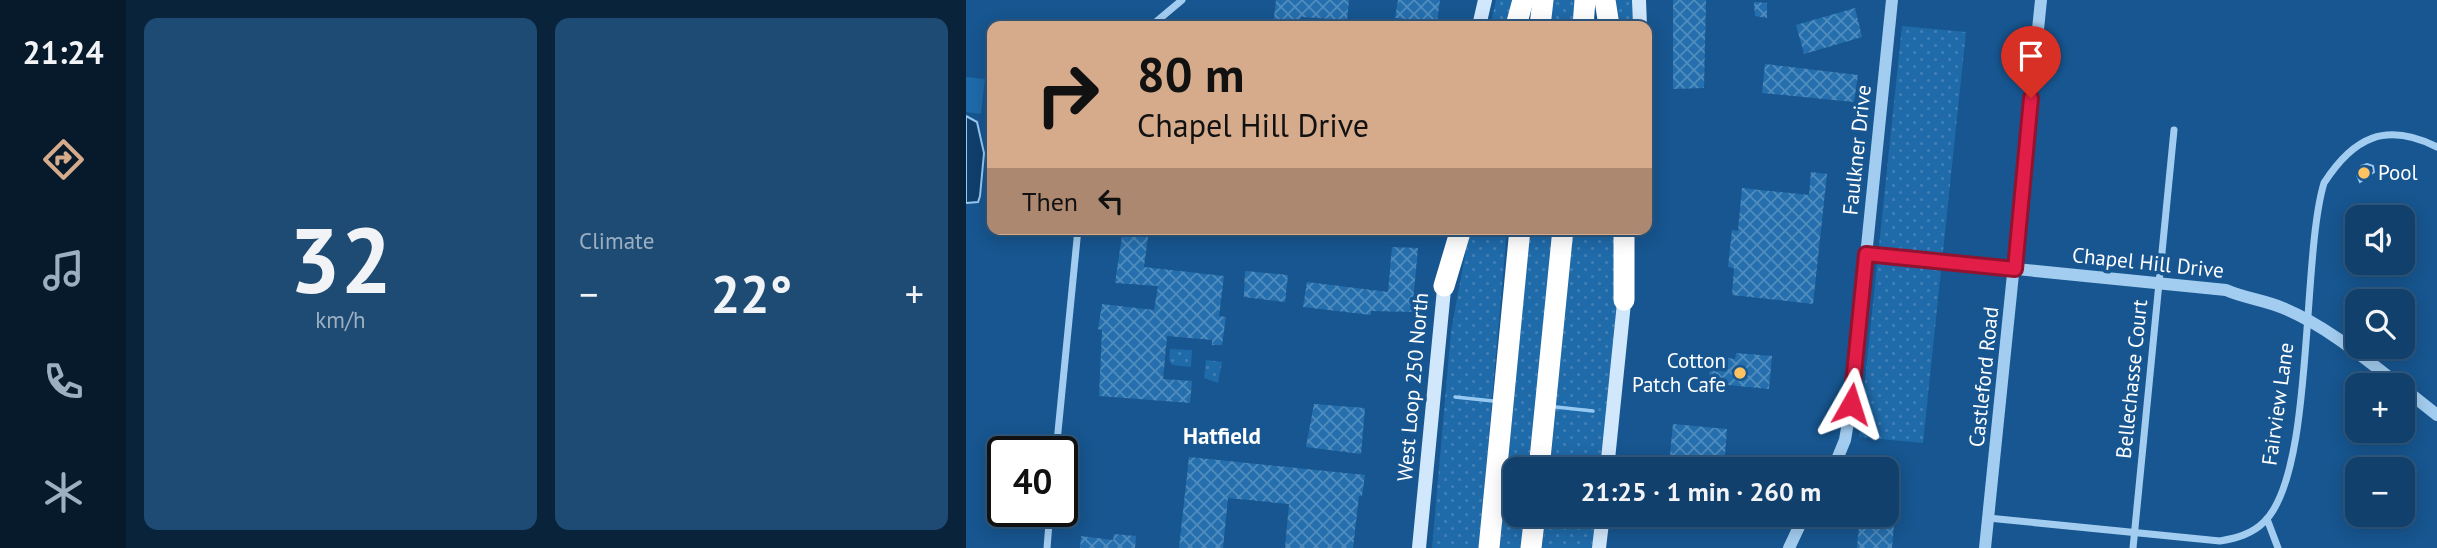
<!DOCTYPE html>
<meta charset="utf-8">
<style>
:root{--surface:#11406c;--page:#1e4b74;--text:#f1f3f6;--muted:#9cafc2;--line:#30597f;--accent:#d6ab8b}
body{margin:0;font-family:"PT Sans",sans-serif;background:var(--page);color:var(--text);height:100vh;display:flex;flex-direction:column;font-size:26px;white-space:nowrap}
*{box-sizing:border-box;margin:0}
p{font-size:23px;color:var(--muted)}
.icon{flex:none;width:38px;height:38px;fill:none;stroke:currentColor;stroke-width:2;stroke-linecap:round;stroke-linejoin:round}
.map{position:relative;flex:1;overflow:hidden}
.panel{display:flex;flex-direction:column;gap:18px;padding:18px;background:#09233b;width:840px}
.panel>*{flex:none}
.hud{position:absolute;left:21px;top:21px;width:665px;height:214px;border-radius:14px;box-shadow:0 4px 18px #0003,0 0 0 2px var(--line);background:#d6ab8b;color:#111;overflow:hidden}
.tools{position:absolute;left:1379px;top:205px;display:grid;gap:14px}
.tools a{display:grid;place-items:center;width:70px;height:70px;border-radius:14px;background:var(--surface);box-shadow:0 4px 18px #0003,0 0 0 2px var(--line);font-size:35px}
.speed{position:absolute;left:21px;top:436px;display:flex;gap:14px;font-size:35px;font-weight:700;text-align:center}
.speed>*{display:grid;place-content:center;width:91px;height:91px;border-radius:50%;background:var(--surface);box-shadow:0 4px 18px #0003,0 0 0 2px var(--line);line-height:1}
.speed .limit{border:4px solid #111;border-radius:10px;background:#fff;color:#111}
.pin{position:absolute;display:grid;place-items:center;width:60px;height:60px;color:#fff;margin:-72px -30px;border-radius:50% 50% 50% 0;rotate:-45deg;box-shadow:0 0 7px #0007}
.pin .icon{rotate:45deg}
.me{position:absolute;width:77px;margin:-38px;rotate:6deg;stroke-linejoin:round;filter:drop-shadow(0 0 5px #0008)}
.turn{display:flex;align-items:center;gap:24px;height:147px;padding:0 35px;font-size:32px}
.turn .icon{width:91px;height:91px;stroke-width:2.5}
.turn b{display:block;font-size:49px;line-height:60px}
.then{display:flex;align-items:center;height:66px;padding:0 35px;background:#0003;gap:14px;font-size:26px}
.big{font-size:52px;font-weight:700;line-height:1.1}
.panel .tile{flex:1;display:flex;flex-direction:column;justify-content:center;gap:10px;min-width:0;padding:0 24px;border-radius:14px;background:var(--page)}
.panel .dial{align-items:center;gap:0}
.dial b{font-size:91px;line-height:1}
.heat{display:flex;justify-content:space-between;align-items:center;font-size:38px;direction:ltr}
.panel .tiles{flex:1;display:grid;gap:18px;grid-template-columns:repeat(2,1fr)}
.trip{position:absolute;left:537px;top:457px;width:396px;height:70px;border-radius:14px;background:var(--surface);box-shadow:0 4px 18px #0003,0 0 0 2px var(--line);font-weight:700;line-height:70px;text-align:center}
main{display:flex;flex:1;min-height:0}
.menu{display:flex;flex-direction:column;width:126px;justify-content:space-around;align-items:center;background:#071a2b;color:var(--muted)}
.menu .icon{width:49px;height:49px}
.menu .on{color:var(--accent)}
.menu b{font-size:32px;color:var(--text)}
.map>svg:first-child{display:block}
.grass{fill:url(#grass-dots)}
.pitch{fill:#1f6aa9}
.water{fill:#0f3f6d;stroke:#96c9f2;stroke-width:2}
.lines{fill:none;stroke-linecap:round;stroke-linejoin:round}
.stream{stroke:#96c9f2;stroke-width:3.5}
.building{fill:url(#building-cross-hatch)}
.minor{stroke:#a3cdf0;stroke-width:7}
.tertiary{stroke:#a3cdf0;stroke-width:12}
.secondary{stroke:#d1e7fb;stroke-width:14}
.motorway{stroke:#fff;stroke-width:21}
.route-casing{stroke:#92132f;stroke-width:18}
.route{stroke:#e11d48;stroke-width:12}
.poi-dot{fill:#ffc362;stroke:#175690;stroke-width:2.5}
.labels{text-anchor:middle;stroke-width:7;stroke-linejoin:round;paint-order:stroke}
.street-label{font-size:21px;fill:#fff;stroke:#175690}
.poi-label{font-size:21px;fill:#fff;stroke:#175690;text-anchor:start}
.neighbourhood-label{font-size:23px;font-weight:bold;fill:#fff;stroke:#175690}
</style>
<main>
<nav class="menu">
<b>21:24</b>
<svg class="icon on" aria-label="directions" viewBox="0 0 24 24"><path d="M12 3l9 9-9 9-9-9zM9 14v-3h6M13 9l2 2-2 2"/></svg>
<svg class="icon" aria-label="music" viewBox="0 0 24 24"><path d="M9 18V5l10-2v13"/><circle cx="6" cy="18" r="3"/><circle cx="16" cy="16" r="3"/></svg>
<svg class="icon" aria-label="phone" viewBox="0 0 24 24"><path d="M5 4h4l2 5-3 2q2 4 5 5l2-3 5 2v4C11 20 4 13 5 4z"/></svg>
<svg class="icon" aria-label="climate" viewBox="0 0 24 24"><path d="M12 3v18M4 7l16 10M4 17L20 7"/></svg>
</nav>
<section class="panel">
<div class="tiles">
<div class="tile dial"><b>32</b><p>km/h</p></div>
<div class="tile"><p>Climate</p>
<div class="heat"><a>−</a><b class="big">22°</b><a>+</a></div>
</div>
</div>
</section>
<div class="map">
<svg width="1471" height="548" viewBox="0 0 1471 548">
<defs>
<pattern id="grass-dots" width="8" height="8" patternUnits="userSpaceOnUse" patternTransform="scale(1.75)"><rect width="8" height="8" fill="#1f6aa9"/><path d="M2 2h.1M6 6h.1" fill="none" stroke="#4180b6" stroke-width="1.8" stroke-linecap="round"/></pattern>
<pattern id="building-cross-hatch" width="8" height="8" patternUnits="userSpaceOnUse" patternTransform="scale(1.75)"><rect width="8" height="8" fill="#256fae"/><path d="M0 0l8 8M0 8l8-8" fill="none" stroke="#518cbe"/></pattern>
</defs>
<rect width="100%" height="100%" fill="#175690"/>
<g class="grass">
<path d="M530 0H548L542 26H524Z"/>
<path d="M587 0H610L607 26H584Z"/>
<path d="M650 0H666L667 26H651Z"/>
<path d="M936 26 1000 32 957 443 893 437Z"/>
<path d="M504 229H541L513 548H466L485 331Z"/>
<path d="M564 229H587L563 469H550V514L558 515 555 548H534Z"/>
<path d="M607 229H651L650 312 635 469H584Z"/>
<path d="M204 349 226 350 225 367 206 365 203 360Z"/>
<path d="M240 360 256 362 252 383 238 378Z"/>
<path d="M580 515H630L626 548H576Z"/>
</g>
<path class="pitch" d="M0 77 19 79 15 114 0 112Z"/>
<g class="water">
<path d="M0 116 11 122 18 153 14 196 12 202 0 203Z"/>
<path d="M1401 164 1407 166 1408 172 1394 182 1391 175 1395 166Z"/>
</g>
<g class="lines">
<g class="stream">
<path d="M489 397 527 401"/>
<path d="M590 407 627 411"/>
</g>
</g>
<g class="building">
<path d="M310 0H383L381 20 335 17 334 26H307Z"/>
<path d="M432 0H474L471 22 429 18Z"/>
<path d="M707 0H740L738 88 707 89Z"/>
<path d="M788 2 801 3V18L789 16Z"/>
<path d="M889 8 896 37 838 54 830 25Z"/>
<path d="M799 64 892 75 888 102 796 93Z"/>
<path d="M845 172 861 174 847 304 766 295 768 268 762 267 766 230 772 231 776 188 843 195Z"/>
<path d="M157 229H183L178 267 258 276 253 316 260 317 256 345H246V340L201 336 197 379 226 381 224 403 133 396 136 330 132 329 136 304 188 310 192 286 149 283Z"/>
<path d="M426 247 452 248 446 312 405 311V315L337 307 341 282 422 292Z"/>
<path d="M279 271 322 275 319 302 278 297Z"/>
<path d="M770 353 806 356 803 389 742 383 745 361 761 363 762 358 769 359Z"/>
<path d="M348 404 399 408 395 454 340 447Z"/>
<path d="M707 424 761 429 758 469 703 465Z"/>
<path d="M223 457 399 475 396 496H393L387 548H319L323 504 262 498 257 548H213Z"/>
<path d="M920 504H930L926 548H891L894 514H920Z"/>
<path d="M148 534 170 536 169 548H114L115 536 147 540Z"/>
</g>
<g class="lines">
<g class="minor">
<path d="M185 26 216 0"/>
<path d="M90 452 112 229"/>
<path d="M1022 518 1254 541C1271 538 1286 534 1298 522 1349 473 1335 259 1358 183 1387 138 1419 121 1471 147"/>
<path d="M1301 519 1312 548"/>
<path d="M81 548 84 511"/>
<path d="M1167 548 1208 130"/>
</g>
<g class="tertiary">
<path d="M900 254 1260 290C1278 298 1298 300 1317 308 1360 326 1396 356 1433 385"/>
<path d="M1437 388 1471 415"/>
<path d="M867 469 879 440 885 404 926 0"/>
<path d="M823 548 839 514"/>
<path d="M1019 548 1075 0"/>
</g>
<g class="secondary">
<path d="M673 0 674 26"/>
<path d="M513 26 519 0"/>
<path d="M641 469 659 293"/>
<path d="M453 548 479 279"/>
<path d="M633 548 637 514"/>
</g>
<g class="motorway">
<path d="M639 0 643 26"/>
<path d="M550 26 557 0"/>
<path d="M574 26 577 0"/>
<path d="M617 26 619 0"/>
<path d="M658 229V300"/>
<path d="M478 286 495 229"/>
<path d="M573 469 597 229"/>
<path d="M523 548 554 229"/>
<path d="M565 548 569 514"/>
</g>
</g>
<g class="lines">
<defs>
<path id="route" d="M885 404 900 254 1049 269 1065 98"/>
</defs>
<use href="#route" class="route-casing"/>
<use href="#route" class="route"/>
</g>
<g class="poi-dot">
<circle cx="1398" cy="173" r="7"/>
<circle cx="774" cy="373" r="7"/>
</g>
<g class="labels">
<g class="street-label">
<text transform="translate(891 150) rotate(-84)" y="7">Faulkner Drive</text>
<text transform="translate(1182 263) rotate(6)" y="7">Chapel Hill Drive</text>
<text transform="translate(1018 377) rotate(-84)" y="7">Castleford Road</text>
<text transform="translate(1166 379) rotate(-84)" y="7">Bellechasse Court</text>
<text transform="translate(447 387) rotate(-85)" y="7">West Loop 250 North</text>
<text transform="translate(1312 404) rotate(-82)" y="7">Fairview Lane</text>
</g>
<g class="poi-label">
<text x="1412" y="180">Pool</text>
<text x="760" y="368" text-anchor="end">Cotton<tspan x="760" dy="24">Patch Cafe</tspan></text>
</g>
<g class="neighbourhood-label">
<text x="256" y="444">Hatfield</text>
</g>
</g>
</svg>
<div class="tools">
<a><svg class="icon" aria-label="sound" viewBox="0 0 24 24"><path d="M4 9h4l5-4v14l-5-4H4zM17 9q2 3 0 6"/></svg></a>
<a><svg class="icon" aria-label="search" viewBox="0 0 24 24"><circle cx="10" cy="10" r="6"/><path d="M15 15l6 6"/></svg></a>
<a>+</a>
<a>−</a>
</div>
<div class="speed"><div class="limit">40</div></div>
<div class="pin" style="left:1065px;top:98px;background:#d93025"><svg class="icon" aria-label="arrive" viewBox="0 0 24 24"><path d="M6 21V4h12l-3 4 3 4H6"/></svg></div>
<svg class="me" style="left:885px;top:404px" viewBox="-20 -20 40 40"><path d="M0-17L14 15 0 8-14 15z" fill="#e11d48" stroke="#fff" stroke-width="4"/></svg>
<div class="trip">21:25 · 1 min · 260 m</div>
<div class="hud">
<div class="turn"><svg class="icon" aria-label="right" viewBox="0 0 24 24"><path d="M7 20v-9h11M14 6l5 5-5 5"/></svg><div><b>80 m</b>Chapel Hill Drive</div></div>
<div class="then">Then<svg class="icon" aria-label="left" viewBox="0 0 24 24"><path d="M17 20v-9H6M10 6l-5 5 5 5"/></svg></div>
</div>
</div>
</main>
